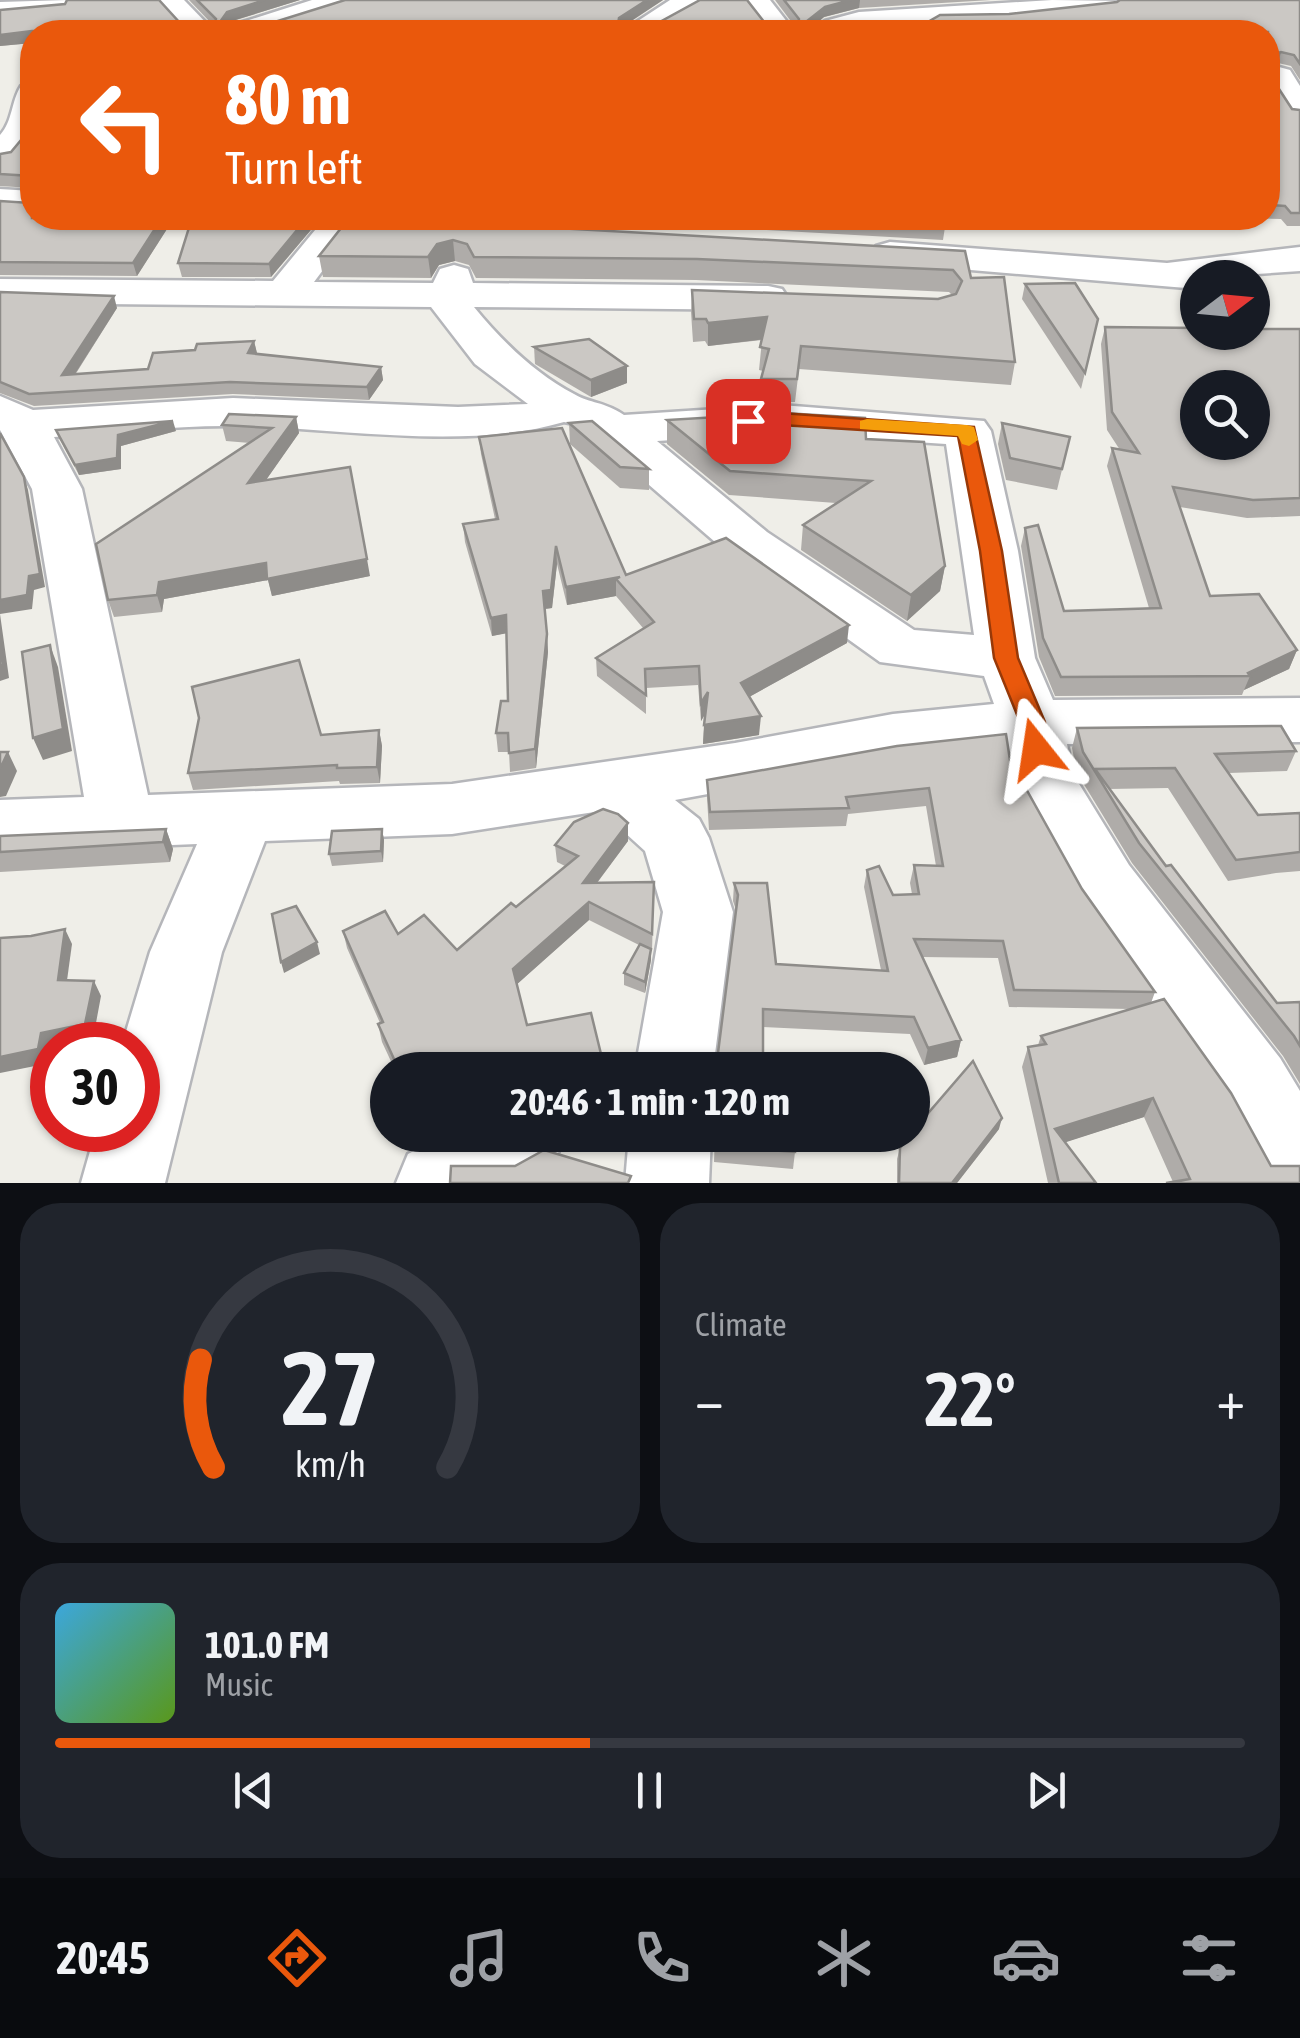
<!DOCTYPE html>
<meta charset="utf-8">
<style>
:root{--surface:#171b24;--page:#20242c;--text:#f1f3f6;--muted:#9ea1a6;--line:#363941;--accent:#ea580c}
body{margin:0;font-family:"Asap Condensed",sans-serif;background:var(--page);color:var(--text);height:100vh;display:flex;flex-direction:column;font-size:38px;white-space:nowrap}
*{box-sizing:border-box;margin:0}
p{font-size:32px;color:var(--muted)}
.icon{flex:none;width:55px;height:55px;fill:none;stroke:currentColor;stroke-width:2;stroke-linecap:round;stroke-linejoin:round}
.map{position:relative;height:1183px;overflow:hidden}
.details{display:flex;flex-direction:column;gap:20px;padding:20px;background:#0d0f14;flex:1}
.details>*{flex:none}
.hud{position:absolute;left:20px;top:20px;width:1260px;height:210px;border-radius:40px;box-shadow:0 2px 8px #0004;background:#ea580c;color:#fff;overflow:hidden}
.needle{width:65px;rotate:74deg}
.controls{position:absolute;left:1180px;top:260px;display:grid;gap:20px}
.controls a{display:grid;place-items:center;width:90px;height:90px;border-radius:50%;background:var(--surface);box-shadow:0 2px 8px #0004;font-size:50px}
.speed{position:absolute;left:30px;top:1022px;display:flex;gap:20px;font-size:50px;font-weight:700;text-align:center}
.speed>*{display:grid;place-content:center;width:130px;height:130px;border-radius:50%;background:var(--surface);box-shadow:0 2px 8px #0004;line-height:1}
.speed .limit{border:15px solid #d22;background:#fff;color:#111}
.pin{position:absolute;display:grid;place-items:center;width:85px;height:85px;color:#fff;margin:-42px;border-radius:20px;box-shadow:0 5px 15px #0006}
.me{position:absolute;width:110px;margin:-55px;rotate:345deg;stroke-linejoin:round;filter:drop-shadow(0 0 8px #0008)}
.turn{display:flex;align-items:center;gap:35px;height:210px;padding:0 40px;font-size:45px}
.turn .icon{width:130px;height:130px;stroke-width:2.5}
.turn b{display:block;font-size:70px;line-height:85px}
.big{font-size:75px;font-weight:700;line-height:1.1}
.details .widget{flex:1;display:flex;flex-direction:column;justify-content:center;gap:15px;min-width:0;padding:0 35px;border-radius:40px;background:var(--page)}
.details .dial{align-items:center;gap:0}
.dial svg{height:260px;overflow:visible;fill:none;stroke:var(--line);stroke-width:7;stroke-linecap:round;text-anchor:middle}
.dial text{fill:var(--text);stroke:none}
.song{display:flex;align-items:center;gap:30px}
.cover{width:120px;height:120px;border-radius:15px;background:linear-gradient(135deg,hsl(200 70% 55%),hsl(90 70% 35%))}
.played{height:10px;border-radius:5px;background:linear-gradient(90deg,var(--accent) 45%,var(--line) 45%)}
.keys{display:flex;justify-content:space-around;direction:ltr}
.heat{display:flex;justify-content:space-between;align-items:center;font-size:55px;direction:ltr}
.details .tiles{flex:1;display:grid;gap:20px;grid-template-columns:1fr 1fr}
.widget:last-child{grid-column:span 2}
.trip{position:absolute;left:370px;top:1052px;width:560px;height:100px;border-radius:50px;background:var(--surface);box-shadow:0 2px 8px #0004;font-weight:700;line-height:100px;text-align:center}
.menu{display:flex;height:160px;justify-content:space-around;align-items:center;background:#090b0e;color:var(--muted)}
.menu .icon{width:70px;height:70px}
.menu .active{color:var(--accent)}
.menu b{font-size:45px;color:var(--text)}
.map>svg:first-child{display:block}
.lines{fill:none;stroke-linecap:round;stroke-linejoin:round}
.minor-casing{stroke:#b5b6ba;stroke-width:5}
.minor{fill:#fff;fill-rule:evenodd}
.wall{fill:#afaca9}
.shaded-wall{fill:#8e8c89}
.building{fill:#cbc8c4;stroke:#8e8c89;stroke-width:2.5;fill-rule:evenodd}
.route{fill:#ea580c;stroke:#983908;stroke-width:2.5}
.slow{fill:#f59e0b}
</style>
<div class="map">
<svg width="1300" height="1183" viewBox="0 0 1300 1183">
<rect width="100%" height="100%" fill="#efeee8"/>
<g class="lines">
<defs>
<g id="minor">
<path d="M68 0 71 5 67 11 0 18V2Z"/>
<path d="M156 0H184L215 32H186Z"/>
<path d="M312 0H352L348 6 266 32H226L230 26Z"/>
<path d="M670 0H711L654 32H621Z"/>
<path d="M743 0H770L795 32H767Z"/>
<path d="M1052 0 1127 1 1114 9 1007 21 938 22 925 30 873 28 810 32 825 21 859 12Z"/>
<path d="M1279 67 1290 70 1300 86V119L1289 117 1268 82V70Z"/>
<path d="M32 83V138L12 162 0 165V135C13 121 11 101 21 86Z"/>
<path d="M0 189 32 191V213L0 211Z"/>
<path d="M325 218H362L314 282 433 283 440 269 454 265 468 269 473 283 768 286 782 289 788 298 782 307 768 310 474 307C502 341 534 373 574 394 591 404 603 401 624 415L781 405 984 421 991 431 1018 551 1035 658 1053 700 1300 698V742L1067 744 1073 774 1129 865 1280 1058 1300 1091V1183H1263L1224 1110 1079 905 1009 776 1005 747 893 760 675 800 699 819 709 838 733 912 713 1070H635L663 912 645 851 601 811 452 834 265 841 222 952 165 1183H81L96 1130H138V1045H122L150 952 197 844 0 852V800L84 797 32 489 0 430V396L33 410 233 398 458 407 528 404 475 364 431 307 0 303V279L273 281ZM564 422 574 424 597 440 729 554 880 662 984 676 994 704 893 714 735 743 452 784 148 795 82 489 54 437C114 433 177 425 237 426 342 428 464 451 564 422ZM781 433 946 444 974 635 914 630 767 532 657 441Z"/>
<path d="M486 218H522V230L516 238 503 241 490 238 484 230Z"/>
<path d="M890 242 1167 263 1300 247V271L1198 278V289L876 262 871 254 876 246Z"/>
<path d="M444 1135H566L554 1162 518 1183H396L408 1154Z"/>
<path d="M629 1135H711L709 1183H625Z"/>
</g>
</defs>
<use href="#minor" class="minor-casing"/>
<use href="#minor" class="minor"/>
</g>
<g class="wall">
<path d="M189 0H300L229 22 227 25H265L663 0 627 24H793L775 0H991L859 8 824 17 815 25 926 23 1009 14 1300 0V80L1291 66 1278 63 1268 67V72L1292 109 1300 110V226H1287L1281 219 1249 218H1268V32H32V43L0 46V10L65 4 181 24H212Z"/>
<path d="M31 128 174 218 137 276 0 275V201L30 203 31 188 0 186V154L11 152Z"/>
<path d="M321 218 271 277H182L178 263Z"/>
<path d="M561 218H648V224L561 219Z"/>
<path d="M679 218H942L945 227 943 240 679 225Z"/>
<path d="M449 222 965 251 971 278 1015 362 1011 385 799 369 795 402 760 403 763 371 759 370 762 340 708 346 705 341 693 342 691 312 692 290 938 299 952 295 949 292 696 280 476 278 469 265 455 261 439 265 431 278 323 277 319 256Z"/>
<path d="M1025 284 1098 319 1081 389 1022 299Z"/>
<path d="M0 292 117 308 75 375 148 369 195 350 254 341 257 354 381 367 383 380 369 400 233 394 34 406 0 393Z"/>
<path d="M1105 327 1300 329V516L1247 518 1180 507 1210 596 1297 650 1289 669 1244 690 1242 695 1055 696 1039 657 1021 546 1025 528 1064 611 1149 608 1107 466 1112 448 1120 450 1107 430 1101 344Z"/>
<path d="M534 347 627 383 591 397 535 364Z"/>
<path d="M296 417 299 433 265 481 370 576 272 596 268 580 164 599 162 612 114 617 108 600 250 443 226 441 222 425Z"/>
<path d="M667 420 866 439 945 566 940 591 907 621 801 550 803 525 836 503 729 495 667 444Z"/>
<path d="M569 423 649 469V490L620 488 570 444Z"/>
<path d="M1002 423 1070 437 1057 490 1006 480 998 444Z"/>
<path d="M56 430 176 431 121 446V469L79 475 60 440Z"/>
<path d="M479 437 626 575 847 643 749 697 759 735 703 744 705 714 701 721 698 685 646 688V714L597 676 596 658 643 628 616 596 567 605 557 564 552 608 545 609 548 652 536 768 510 772 509 752H498L496 733 508 701 506 633 492 636 465 542 463 524 495 519 481 454Z"/>
<path d="M1077 728 1296 751 1287 771 1229 773 1258 815 1300 813V871L1276 873 1228 881 1168 788 1109 789 1166 866 1277 1003 1300 1002V1084L1283 1056 1132 863 1077 773 1072 748Z"/>
<path d="M379 730 382 746 380 783 340 784 339 781 193 790 188 773 321 735Z"/>
<path d="M1010 760 1082 889 1155 992 1151 1003 1271 1166 1173 1182 1144 1117 1065 1142 1096 1183H1048L1022 1067 1028 1047 1038 1045 1041 1036 1131 1009 1009 1007 998 958 922 957 961 1040 957 1057 924 1065 910 1034 763 1027 718 1053 736 910 733 901 734 883 776 964 881 970 864 887 867 870 893 895 912 894 910 883 914 865 936 866 926 806 848 814 846 826 709 830 707 798V780Z"/>
<path d="M628 823V841L597 883 654 882 652 951 651 950V960L645 993 624 985V973L639 945 589 920 517 984 527 1025 601 1054 602 1070H395L382 1042 378 1024 380 1023 347 948 343 931 398 934 457 950 516 907 565 866 557 862 555 845Z"/>
<path d="M166 829 173 849 170 862 0 872V836Z"/>
<path d="M382 829 384 840 383 862 332 866 329 854Z"/>
<path d="M999 1129 957 1183H897V1159L900 1148Z"/>
<path d="M715 1135 795 1152 793 1169 714 1162Z"/>
</g>
<g class="shaded-wall">
<path d="M265 0H300L229 22 222 32 220 22 227 12Z"/>
<path d="M647 0H663L619 29V18Z"/>
<path d="M851 0H860L859 8 824 17 806 32 807 21 825 7Z"/>
<path d="M32 31V43L0 46V35Z"/>
<path d="M1281 52 1278 63 1268 67V56Z"/>
<path d="M162 218H174L137 276 133 263Z"/>
<path d="M307 218H321L271 277 269 264Z"/>
<path d="M453 240 455 261 439 265 431 278 428 257 437 244Z"/>
<path d="M114 296 117 308 66 388 62 375Z"/>
<path d="M767 317 766 339 708 346V323Z"/>
<path d="M254 341 257 353 251 365 248 353Z"/>
<path d="M627 366V383L591 397V380Z"/>
<path d="M381 367 383 380 369 400 367 387Z"/>
<path d="M296 417 299 433 252 500 248 483Z"/>
<path d="M173 421 176 431 121 446V469L79 475 75 465 118 435Z"/>
<path d="M24 477 28 490 45 587 34 590 32 609 0 614 9 678 0 681V600Z"/>
<path d="M556 546 557 564 552 608 544 609 543 591Z"/>
<path d="M367 559 370 576 272 596 268 580 164 599 162 612 157 595 159 582 266 563Z"/>
<path d="M945 566 940 591 907 621 911 595Z"/>
<path d="M620 577 616 579V596L567 605 566 587Z"/>
<path d="M506 615 508 633 492 636 491 618Z"/>
<path d="M849 625 847 643 740 702 741 683Z"/>
<path d="M547 634 548 652 536 768 535 749Z"/>
<path d="M50 645 58 667 72 751 43 760 33 738Z"/>
<path d="M1297 650 1289 669 1244 690 1250 676 1248 673Z"/>
<path d="M708 692 707 711 701 721V703Z"/>
<path d="M761 716 759 735 703 744 704 725Z"/>
<path d="M379 730 382 746 380 783 377 767Z"/>
<path d="M8 752 17 771 6 796 0 797V769Z"/>
<path d="M628 823V841L584 900 583 883Z"/>
<path d="M166 829 173 849 170 862 163 842Z"/>
<path d="M382 829 384 840 383 862 381 851Z"/>
<path d="M589 902V920L515 986 513 969Z"/>
<path d="M65 929 72 944 65 995 58 980Z"/>
<path d="M317 942 320 954 284 973 281 962Z"/>
<path d="M651 949V960L645 993V982Z"/>
<path d="M94 981 101 996 93 1039 61 1045H52V1047H48L45 1064 0 1073V1057L41 1033Z"/>
<path d="M961 1040 957 1057 924 1065 928 1048Z"/>
<path d="M601 1054 602 1070H524Z"/>
<path d="M1153 1098 1144 1117 1051 1147 1055 1129Z"/>
<path d="M1002 1118 999 1129 957 1183H952Z"/>
</g>
<g class="building">
<path d="M67 0H159L181 24H215L216 19 197 0H265L227 12 220 22 224 25H265L345 0H647L619 18 618 24H656L700 0H747L765 23 798 24 799 19 784 0H851L825 7 807 21 811 25 926 23 940 15 1009 14 1117 2 1120 0H1300V64L1294 55 1281 52 1268 56V72L1292 109 1300 110V213H1291L1285 206 1268 205V32L32 31 0 35V10L65 4Z"/>
<path d="M32 122V218H162L133 263 0 262V201L30 203 31 176 0 174V154L11 152 31 128Z"/>
<path d="M192 218H307L269 264 178 263Z"/>
<path d="M349 218H406L449 222 965 251 971 278 1004 277 1015 362 801 346 797 379H761L769 349 760 347 767 317 708 323 706 319H694L692 290 938 299 956 294 962 281 953 270 697 259 474 257 467 244 453 240 437 244 428 257 319 256Z"/>
<path d="M775 218H942L945 227Z"/>
<path d="M1075 283 1098 319 1085 373 1025 284Z"/>
<path d="M0 292 114 296 62 375 148 369 153 353 195 350 197 344 254 341 248 353 381 367 367 387 230 382 29 394 0 382Z"/>
<path d="M1105 327 1198 328V332H1252V329H1300V498L1253 500 1173 487 1210 596 1259 594 1297 650 1248 673 1250 676 1061 677 1043 638 1025 528 1038 525 1064 611 1161 608 1112 448 1139 453 1112 412ZM1198 388H1252V442H1198Z"/>
<path d="M589 339 627 366 591 380 534 347Z"/>
<path d="M783 413 865 418 866 439 924 442 945 566 911 595 803 525 871 481 730 471 667 420Z"/>
<path d="M229 414 296 417 248 483 350 467 367 559 267 579 266 563 159 582 157 595 108 600 96 544 272 428 222 425Z"/>
<path d="M173 421 118 435 117 458 75 465 56 430Z"/>
<path d="M592 421 649 469 620 467 569 423Z"/>
<path d="M1002 423 1070 437 1062 469 1010 458Z"/>
<path d="M562 428 626 575 726 538 849 625 741 683 761 716 704 725 708 692 701 703 699 666 645 669 646 695 596 658 654 622 616 579 620 577 566 587 556 546 551 590 543 591 547 634 535 749 509 753 508 733H496L501 701H508L506 615 491 618 463 524 498 519 479 437Z"/>
<path d="M0 433 24 477 40 574 29 576 27 595 0 600Z"/>
<path d="M0 642 3 665H0Z"/>
<path d="M50 645 63 729 33 738 22 652Z"/>
<path d="M299 660 321 735 379 730 377 767 337 768V765L188 773 199 718 192 687Z"/>
<path d="M1281 726 1296 751 1215 754 1258 815 1300 813V852L1236 860 1175 768 1095 769 1166 866 1171 865 1277 1003 1300 1002V1046L1294 1036 1139 843 1083 752 1077 728Z"/>
<path d="M1006 734 1010 760 1082 889 1155 992 1014 990 1003 941 914 939 961 1040 928 1048 914 1017 763 1009V1070H706V1057L718 1053 738 895 734 883H767L776 964 888 971 867 870 879 866 893 895 919 894 914 865 943 866 929 788 846 797 849 808 710 812 707 780 897 746Z"/>
<path d="M0 752H8L0 769Z"/>
<path d="M603 809 618 814 628 823 583 883 654 882 652 934 589 902 513 969 527 1025 591 1013 601 1054 524 1070H399L378 1024 383 1022 343 931 385 911 398 934 424 915 457 950 511 903 516 907 578 856 555 845 574 822Z"/>
<path d="M166 829 163 842 0 852V836Z"/>
<path d="M382 829 381 851 329 854 332 831Z"/>
<path d="M296 906 317 942 281 962 272 914Z"/>
<path d="M65 929 58 980 94 981 85 1024 41 1033 38 1049 0 1057V938L31 936Z"/>
<path d="M640 944 651 949 645 982 624 973Z"/>
<path d="M1164 999 1231 1093 1271 1166H1300V1183H1166L1190 1179 1153 1098 1055 1129 1096 1183H1059L1028 1047 1046 1044 1041 1036Z"/>
<path d="M973 1061 1002 1118 952 1183H899L900 1148 910 1135H912V1132Z"/>
<path d="M715 1135H795V1152L715 1146Z"/>
<path d="M544 1150 631 1176 628 1183H450L451 1166H515Z"/>
</g>
<path class="route" d="M781 413 974 427 1002 551 1018 658 1045 722 1049 749 1046 756H1027L1020 722 994 658 980 551 958 436 781 425 748 427 738 421 748 415Z"/>
<path class="slow" d="M867 419 967 425 974 427 978 440 969 446 962 444 958 436 860 429V421Z"/>
</svg>
<div class="controls">
<a><svg class="needle" viewBox="-14 -14 28 28"><path d="M0-13l5 13h-10z" fill="#e53935"/><path d="M0 13l5-13h-10z" fill="#9ea1a6"/></svg></a>
<a><svg class="icon" aria-label="search" viewBox="0 0 24 24"><circle cx="10" cy="10" r="6"/><path d="M15 15l6 6"/></svg></a>
</div>
<div class="speed"><div class="limit">30</div></div>
<div class="pin" style="left:748px;top:421px;background:#d93025"><svg class="icon" aria-label="arrive" viewBox="0 0 24 24"><path d="M6 21V4h12l-3 4 3 4H6"/></svg></div>
<svg class="me" style="left:1036px;top:749px" viewBox="-20 -20 40 40"><path d="M0-17L14 15 0 8-14 15z" fill="#ea580c" stroke="#fff" stroke-width="4"/></svg>
<div class="trip">20:46 · 1 min · 120 m</div>
<div class="hud">
<div class="turn"><svg class="icon" aria-label="left" viewBox="0 0 24 24"><path d="M17 20v-9H6M10 6l-5 5 5 5"/></svg><div><b>80 m</b>Turn left</div></div>
</div>
</div>
<section class="details">
<div class="tiles">
<div class="widget dial"><svg viewBox="0 0 100 80">
<path d="M14 69A42 42 0 1 1 86 69"/>
<path d="M14 69A42 42 0 0 1 10 36" stroke="#ea580c"/>
<text x="50" y="56" font-size="32" font-weight="700">27</text>
<text x="50" y="72" font-size="11">km/h</text>
</svg></div>
<div class="widget"><p>Climate</p>
<div class="heat"><a>−</a><b class="big">22°</b><a>+</a></div>
</div>
<div class="widget">
<div class="song"><i class="cover"></i><div><b>101.0 FM</b><p>Music</p></div></div>
<div class="played"></div>
<div class="keys"><svg class="icon" aria-label="previous" viewBox="0 0 24 24"><path d="M18 5L8 12l10 7zM5 5v14"/></svg><svg class="icon" aria-label="pause" viewBox="0 0 24 24"><path d="M8 5v14M16 5v14"/></svg><svg class="icon" aria-label="next" viewBox="0 0 24 24"><path d="M6 5l10 7-10 7zM19 5v14"/></svg></div>
</div>
</div>
</section>
<nav class="menu">
<b>20:45</b>
<svg class="icon active" aria-label="directions" viewBox="0 0 24 24"><path d="M12 3l9 9-9 9-9-9zM9 14v-3h6M13 9l2 2-2 2"/></svg>
<svg class="icon" aria-label="music" viewBox="0 0 24 24"><path d="M9 18V5l10-2v13"/><circle cx="6" cy="18" r="3"/><circle cx="16" cy="16" r="3"/></svg>
<svg class="icon" aria-label="phone" viewBox="0 0 24 24"><path d="M5 4h4l2 5-3 2q2 4 5 5l2-3 5 2v4C11 20 4 13 5 4z"/></svg>
<svg class="icon" aria-label="climate" viewBox="0 0 24 24"><path d="M12 3v18M4 7l16 10M4 17L20 7"/></svg>
<svg class="icon" aria-label="car" viewBox="0 0 24 24"><path d="M5 17H2v-5l4-1 3-4h7l3 4 3 1v5h-3M9 17h6M6 11h13"/><circle cx="7" cy="17" r="2"/><circle cx="17" cy="17" r="2"/></svg>
<svg class="icon" aria-label="filters" viewBox="0 0 24 24"><path d="M4 7h16M4 17h16"/><circle cx="9" cy="7" r="2"/><circle cx="15" cy="17" r="2"/></svg>
</nav>
